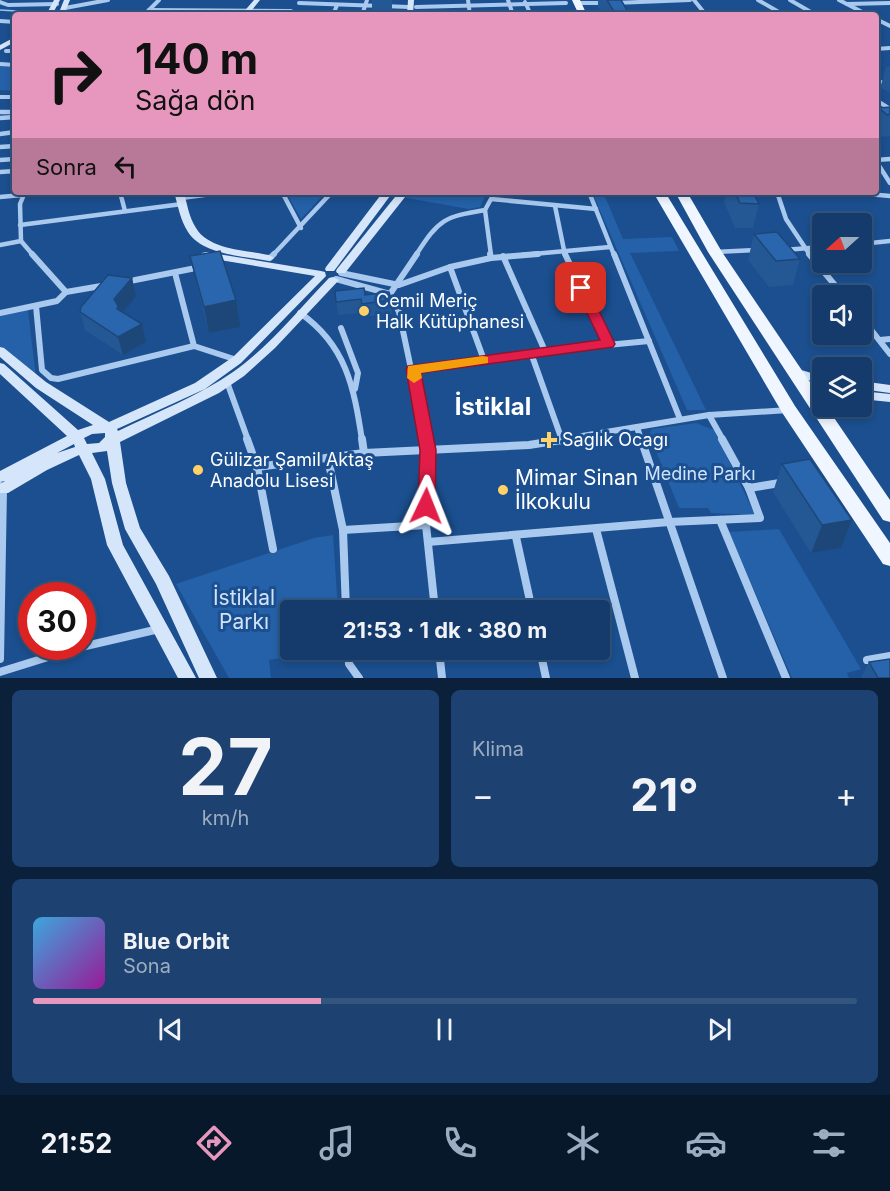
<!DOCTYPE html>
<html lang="tr">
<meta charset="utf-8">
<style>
:root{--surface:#143b6b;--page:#1d4271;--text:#f1f3f6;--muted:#9dadc1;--line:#33557e;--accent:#e797bd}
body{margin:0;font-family:Inter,sans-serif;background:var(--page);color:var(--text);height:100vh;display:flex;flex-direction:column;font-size:22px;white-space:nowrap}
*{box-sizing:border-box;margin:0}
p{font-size:20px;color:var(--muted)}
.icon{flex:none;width:33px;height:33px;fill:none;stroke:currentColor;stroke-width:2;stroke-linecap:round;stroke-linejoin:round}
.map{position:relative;height:678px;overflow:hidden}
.side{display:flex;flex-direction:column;gap:12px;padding:12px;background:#0b203b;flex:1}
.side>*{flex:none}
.banner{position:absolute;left:12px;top:12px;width:867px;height:183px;border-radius:6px;box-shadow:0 3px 9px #0003,0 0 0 2px var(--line);background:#e797bd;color:#111;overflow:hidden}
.needle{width:39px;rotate:249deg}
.tools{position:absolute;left:812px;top:213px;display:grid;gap:12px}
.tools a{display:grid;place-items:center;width:60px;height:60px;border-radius:6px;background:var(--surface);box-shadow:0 3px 9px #0003,0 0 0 2px var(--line);font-size:30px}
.speed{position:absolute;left:18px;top:582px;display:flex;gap:12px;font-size:30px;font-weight:700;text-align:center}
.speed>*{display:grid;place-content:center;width:78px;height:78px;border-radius:50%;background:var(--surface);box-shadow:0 3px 9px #0003,0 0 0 2px var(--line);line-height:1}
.speed .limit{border:9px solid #d22;background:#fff;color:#111}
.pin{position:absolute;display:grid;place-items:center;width:51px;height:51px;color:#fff;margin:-26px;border-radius:12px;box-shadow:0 3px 9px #0006}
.me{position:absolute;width:66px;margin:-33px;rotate:2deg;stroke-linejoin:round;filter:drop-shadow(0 0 4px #0008)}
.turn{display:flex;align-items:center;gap:21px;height:126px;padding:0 24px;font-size:27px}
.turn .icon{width:78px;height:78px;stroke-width:2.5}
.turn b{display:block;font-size:42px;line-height:51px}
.then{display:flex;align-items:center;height:57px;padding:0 24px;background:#0003;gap:12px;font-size:22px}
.big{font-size:45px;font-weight:700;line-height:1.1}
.side .widget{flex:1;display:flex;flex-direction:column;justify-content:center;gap:9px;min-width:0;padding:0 21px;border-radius:9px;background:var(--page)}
.side .dial{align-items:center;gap:0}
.dial b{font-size:78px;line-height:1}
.song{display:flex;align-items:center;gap:18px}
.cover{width:72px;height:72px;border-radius:9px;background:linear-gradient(135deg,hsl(200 70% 55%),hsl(300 70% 35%))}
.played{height:6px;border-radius:3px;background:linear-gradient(90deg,var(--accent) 35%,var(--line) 35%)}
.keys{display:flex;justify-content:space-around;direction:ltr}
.heat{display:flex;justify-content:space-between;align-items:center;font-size:33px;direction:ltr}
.side .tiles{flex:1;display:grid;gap:12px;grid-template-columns:1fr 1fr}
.widget:last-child{grid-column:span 2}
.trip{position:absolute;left:280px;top:600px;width:330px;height:60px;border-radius:6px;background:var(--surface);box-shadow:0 3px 9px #0003,0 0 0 2px var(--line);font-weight:700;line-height:60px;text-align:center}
.tabs{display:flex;height:96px;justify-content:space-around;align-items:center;background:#08182b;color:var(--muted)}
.tabs .icon{width:42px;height:42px}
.tabs .on{color:var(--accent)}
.tabs b{font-size:27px;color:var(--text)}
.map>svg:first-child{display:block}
.green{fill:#2461a8}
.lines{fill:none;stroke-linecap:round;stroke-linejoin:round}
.stream{stroke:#9cc4f0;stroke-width:1.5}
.street-far3{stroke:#a9c9ee;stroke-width:4}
.street-far2{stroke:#a9c9ee;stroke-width:4.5}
.street-far1{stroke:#a9c9ee;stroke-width:6}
.street{stroke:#a9c9ee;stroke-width:8}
.secondary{fill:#d6e6fa;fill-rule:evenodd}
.primary{fill:#f0f6ff;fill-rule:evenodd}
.wall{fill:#245895}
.shaded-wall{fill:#1d4779}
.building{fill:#2a66ad;stroke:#1d4779;stroke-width:1.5}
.route{fill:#e11d48;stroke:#92132f;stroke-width:1.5}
.slow{fill:#f59e0b}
.poi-dot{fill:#ffd166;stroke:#1b4f8f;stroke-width:2}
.labels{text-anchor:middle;stroke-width:6;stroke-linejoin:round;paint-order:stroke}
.poi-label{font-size:18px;fill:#fff;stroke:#1b4f8f;text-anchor:start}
.park-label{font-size:18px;fill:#cfe3fa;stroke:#1b4f8f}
.near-poi-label{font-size:21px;fill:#fff;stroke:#1b4f8f;text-anchor:start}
.near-park-label{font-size:21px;fill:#cfe3fa;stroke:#1b4f8f}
.district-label{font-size:24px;font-weight:bold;fill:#fff;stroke:#1b4f8f}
</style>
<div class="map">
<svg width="890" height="678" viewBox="0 0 890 678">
<rect width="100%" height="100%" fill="#1b4f8f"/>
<g class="green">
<path d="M0 66 15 67V91L0 90Z"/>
<path d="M286 192H326L301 219Z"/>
<path d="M410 192H487L480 207 469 209 406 198Z"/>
<path d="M592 192H603L623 239 672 237 679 251 630 253 706 410H687Z"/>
<path d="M28 310 36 377 0 347V316Z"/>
<path d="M696 423 714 430 755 515 711 513 708 508H679L649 434 652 429Z"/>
<path d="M779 529 861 669 847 673 849 678H792L729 532Z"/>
<path d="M333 535 338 610H291V650H332L269 660 271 678H229L176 584 314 538Z"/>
</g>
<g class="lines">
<path class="stream" d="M0 10 34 12"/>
<g class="street-far3">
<path d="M468 0 470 15"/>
<path d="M508 0 513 15"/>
<path d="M694 0 706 15"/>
<path d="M758 0 784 15"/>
<path d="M790 0 816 15"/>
<path d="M839 0 868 15"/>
<path d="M0 2 8 5 57 4"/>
<path d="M525 2 531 15"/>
<path d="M299 3 409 7"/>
<path d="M578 3H604"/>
<path d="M614 3 690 0"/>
<path d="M847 4 890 3"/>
<path d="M416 7 566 3"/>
<path d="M65 8 108 0"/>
<path d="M149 10 291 11"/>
<path d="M634 14 740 15"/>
<path d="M144 15 159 0"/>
<path d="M333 15 337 5"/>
<path d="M362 15 367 0"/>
<path d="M876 19 890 26"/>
<path d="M0 21 15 22"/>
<path d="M876 49 890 48"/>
<path d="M6 51H15"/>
<path d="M0 64 15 65"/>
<path d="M0 97H15"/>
<path d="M876 100 890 109"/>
</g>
<g class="street-far2">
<path d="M0 112H15"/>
<path d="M0 118 15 117"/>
<path d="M0 134 15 132"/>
<path d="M0 147 15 146"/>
<path d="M0 160 15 159"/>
<path d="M876 160 890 159"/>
<path d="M876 161 890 183"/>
<path d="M0 172 15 171"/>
<path d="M25 192 20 204 21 241 33 255"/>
<path d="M120 192 125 211"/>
<path d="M282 192 301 228"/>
<path d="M589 192 614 255"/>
<path d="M777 192 786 219 810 255"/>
<path d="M847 192 890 196"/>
<path d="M0 197 22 195"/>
<path d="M181 198 227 192"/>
<path d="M555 206 565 255"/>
<path d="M20 225 182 204"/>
<path d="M861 244 890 241"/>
<path d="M0 245 21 241"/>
<path d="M784 250 822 247"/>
<path d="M715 252 756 250"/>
<path d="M273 255 332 192"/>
<path d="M416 255C439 219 444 217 485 210"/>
<path d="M491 255 485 210 491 199 596 209"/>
<path d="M522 255 610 247"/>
</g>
<g class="street-far1">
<path d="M417 254 390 294 399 312 426 440"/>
<path d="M490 254 491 258"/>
<path d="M565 254 608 344"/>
<path d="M614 254 680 419"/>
<path d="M809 254 844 296"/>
<path d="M503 256 545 351"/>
<path d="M270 258 274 254"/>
<path d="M450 267 484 360"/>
<path d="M175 273 194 346 237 360"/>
<path d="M341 273 399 285 450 267 491 258 538 254"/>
<path d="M336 279 390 294"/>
<path d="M125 282 201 267"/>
<path d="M66 292 107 285"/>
<path d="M36 306 42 370 51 378 58 379 194 346"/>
<path d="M0 313 57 301 66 292 32 254"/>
<path d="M300 313C346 345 354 387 362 440"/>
<path d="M861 317 890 354"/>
<path d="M341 328 358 373 355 389"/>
<path d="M880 340 890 339"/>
<path d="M531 353 562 440"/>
<path d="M413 369 545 351 649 341"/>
<path d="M227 382 248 440"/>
<path d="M709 415 723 440"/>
<path d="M637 427 641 440"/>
<path d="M558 440 709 415 789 410"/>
</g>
<g class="street">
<path d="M247 439 257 467 273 549"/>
<path d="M362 439 364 453"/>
<path d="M426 439 428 450 426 525 435 610"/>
<path d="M561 439 562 441"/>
<path d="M641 439 723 678"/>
<path d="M328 459 343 530 346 610"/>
<path d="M257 467 364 453 529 445 567 439"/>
<path d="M0 486 3 489 0 659"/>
<path d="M749 488 780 483"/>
<path d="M720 520 786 678"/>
<path d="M596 529 635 678"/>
<path d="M343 530 426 525"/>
<path d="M516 537 532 610"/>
<path d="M428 542 669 522 760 518 749 488 722 439"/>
<path d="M348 650 349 664 359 678"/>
<path d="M439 650 442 678"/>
<path d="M540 650 546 678"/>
<path d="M867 660 890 656"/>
<path d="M0 672 77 648 159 629"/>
</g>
<g class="secondary">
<path d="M54 0H60L52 15H46Z"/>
<path d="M64 0H70L64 15H58Z"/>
<path d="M254 0H260L248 15H241Z"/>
<path d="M408 0H414L413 15H407Z"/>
<path d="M15 37V42L0 50V45Z"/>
<path d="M890 78V83L876 87V82Z"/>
<path d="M174 192H184C187 204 189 217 196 228 209 250 246 250 269 255L274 258 269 261C243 256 203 255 188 232 180 220 178 205 174 192Z"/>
<path d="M383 192H393L334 271H326L325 269 326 267Z"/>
<path d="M399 192H409L345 273H337L336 271 337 269Z"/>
<path d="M206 252 321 271 325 272 326 276 241 363 205 389 117 429 118 431C157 412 198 396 233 372 269 347 299 309 329 278L333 277 339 280 275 348 244 376 219 393 120 442 126 483 140 528 169 576 217 678H199L156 584 125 529 112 483 107 451 92 453 105 479 123 545 196 678H178L107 545 91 479 79 455 47 470 8 493H0V484L5 481 0 482V471L67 436 0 374V363L4 364 78 430 93 425 36 388 0 357V347L4 348 46 382 109 422 195 383 233 357 315 276 202 257 201 255 202 253ZM105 433V437L99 443 87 444 84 438 92 434ZM74 444 75 447 57 453Z"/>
<path d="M794 368 822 376V384L790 375 788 372 790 369Z"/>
<path d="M861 381 890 385V393L861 389Z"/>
<path d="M861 391 890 394V402L861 399Z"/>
</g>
<g class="primary">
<path d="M572 0H580L587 15H579Z"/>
<path d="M653 192H665L795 406 890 543V566L883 564 783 414Z"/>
<path d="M675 192H687L722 252 822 400V406H826L890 500V522L883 520 708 252Z"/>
</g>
</g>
<g class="wall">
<rect x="372" y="0" width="20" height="15"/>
<path d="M598 0H607L630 15H603L598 7Z"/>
<path d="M890 66V92L880 88 886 67Z"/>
<path d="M890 107V136L880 137 876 133V116L879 108Z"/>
<path d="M726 192H735L759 204 753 228H735L724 202Z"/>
<path d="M754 234 800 259 793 285 769 287 748 260Z"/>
<path d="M190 256 240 327 209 333 196 282Z"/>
<path d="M132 278 136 296 122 313 146 342 123 355 85 330 80 312Z"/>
<path d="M335 291 365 295 391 300 392 314 362 317V313L338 315Z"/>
<path d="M782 464 852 520 841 548 811 553 773 492Z"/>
<path d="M869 662 878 678H861Z"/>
</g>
<g class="shaded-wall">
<path d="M132 278 136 296 121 315 122 327 114 299Z"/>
<path d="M236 300 240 327 209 333 204 307Z"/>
<path d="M142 324 146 342 123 355 118 337Z"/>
<path d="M852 520 841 548 811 553 822 525Z"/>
</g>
<g class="building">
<path d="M607 0H621L630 15H616Z"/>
<path d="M890 107V114L887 115 879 108Z"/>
<path d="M735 192H753L759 204 740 203Z"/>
<path d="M777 232 800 259 776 261 754 234Z"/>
<path d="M220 251 236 300 204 307 190 256Z"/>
<path d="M108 275 132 278 114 299 118 306 117 309 142 324 118 337 80 312 81 307Z"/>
<path d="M364 288 365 295 389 292 391 300 362 304 361 299 336 302 335 291Z"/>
<path d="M810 459 852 520 822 525 782 464Z"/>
<path d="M890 659V678H878L869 662Z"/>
</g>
<path class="route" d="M581 284 588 288 615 344 613 347 421 373 436 450 435 506 432 510H421L418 506 420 450 406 369 408 366 600 340 575 288Z"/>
<path class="slow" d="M483 356 488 357V363L421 373 422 378 414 383 407 378 408 366Z"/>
<g class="poi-dot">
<circle cx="364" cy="311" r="6"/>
<path d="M546 431h6v6h6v6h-6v6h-6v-6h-6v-6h6z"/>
<circle cx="198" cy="470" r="6"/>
<circle cx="503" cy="490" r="6"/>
</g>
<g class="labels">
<g class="poi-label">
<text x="376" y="307">Cemil Meriç<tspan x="376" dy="21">Halk Kütüphanesi</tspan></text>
<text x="562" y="446">Saglık Ocagı</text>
<text x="210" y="466">Gülizar Şamil Aktaş<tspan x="210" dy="21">Anadolu Lisesi</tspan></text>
</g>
<g class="park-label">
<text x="700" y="480">Medine Parkı</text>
</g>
<g class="near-poi-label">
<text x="515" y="485">Mimar Sinan<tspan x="515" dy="24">İlkokulu</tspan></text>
</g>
<g class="near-park-label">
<text x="244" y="605">İstiklal<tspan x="244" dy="24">Parkı</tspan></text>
</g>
<g class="district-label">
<text x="493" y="415">İstiklal</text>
</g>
</g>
</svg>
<div class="tools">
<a><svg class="needle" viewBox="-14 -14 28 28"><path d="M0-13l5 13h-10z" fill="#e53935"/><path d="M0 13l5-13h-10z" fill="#9dadc1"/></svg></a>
<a><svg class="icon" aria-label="sound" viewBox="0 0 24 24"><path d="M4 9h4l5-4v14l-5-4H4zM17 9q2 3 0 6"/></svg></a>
<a><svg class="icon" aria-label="layers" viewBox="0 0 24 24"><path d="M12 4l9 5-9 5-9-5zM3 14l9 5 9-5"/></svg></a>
</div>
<div class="speed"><div class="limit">30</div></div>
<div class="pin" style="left:581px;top:288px;background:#d93025"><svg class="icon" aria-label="arrive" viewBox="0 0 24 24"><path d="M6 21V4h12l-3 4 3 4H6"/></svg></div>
<svg class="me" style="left:426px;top:506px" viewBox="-20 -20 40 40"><path d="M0-17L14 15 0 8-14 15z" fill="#e11d48" stroke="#fff" stroke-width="4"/></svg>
<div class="trip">21:53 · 1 dk · 380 m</div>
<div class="banner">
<div class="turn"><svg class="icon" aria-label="right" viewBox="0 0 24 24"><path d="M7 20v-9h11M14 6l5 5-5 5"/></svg><div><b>140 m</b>Sağa dön</div></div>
<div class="then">Sonra<svg class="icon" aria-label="left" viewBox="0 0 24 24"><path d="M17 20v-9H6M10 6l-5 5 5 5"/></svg></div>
</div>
</div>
<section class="side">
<div class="tiles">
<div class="widget dial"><b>27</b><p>km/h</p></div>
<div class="widget"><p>Klima</p>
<div class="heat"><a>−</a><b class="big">21°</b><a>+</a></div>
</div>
<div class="widget">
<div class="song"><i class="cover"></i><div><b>Blue Orbit</b><p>Sona</p></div></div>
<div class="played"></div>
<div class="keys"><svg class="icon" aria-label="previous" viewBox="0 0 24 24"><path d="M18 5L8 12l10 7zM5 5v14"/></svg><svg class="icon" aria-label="pause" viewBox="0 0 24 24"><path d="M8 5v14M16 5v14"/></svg><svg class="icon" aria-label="next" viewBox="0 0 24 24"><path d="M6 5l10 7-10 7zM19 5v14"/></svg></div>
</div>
</div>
</section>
<nav class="tabs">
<b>21:52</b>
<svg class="icon on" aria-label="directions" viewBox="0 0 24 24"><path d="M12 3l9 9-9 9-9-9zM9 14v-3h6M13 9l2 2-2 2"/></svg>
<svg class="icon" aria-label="music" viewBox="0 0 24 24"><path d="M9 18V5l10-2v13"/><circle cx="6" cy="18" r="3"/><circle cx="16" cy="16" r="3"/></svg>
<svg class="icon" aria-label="phone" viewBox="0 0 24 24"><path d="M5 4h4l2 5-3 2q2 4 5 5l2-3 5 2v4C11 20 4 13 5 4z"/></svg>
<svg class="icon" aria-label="climate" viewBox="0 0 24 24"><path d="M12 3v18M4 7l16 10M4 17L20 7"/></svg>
<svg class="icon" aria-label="car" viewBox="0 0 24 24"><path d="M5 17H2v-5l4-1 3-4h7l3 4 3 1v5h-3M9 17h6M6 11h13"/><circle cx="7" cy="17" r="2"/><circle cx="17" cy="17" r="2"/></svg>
<svg class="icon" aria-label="filters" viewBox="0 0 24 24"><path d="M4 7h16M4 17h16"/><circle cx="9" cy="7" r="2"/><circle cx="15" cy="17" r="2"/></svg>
</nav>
